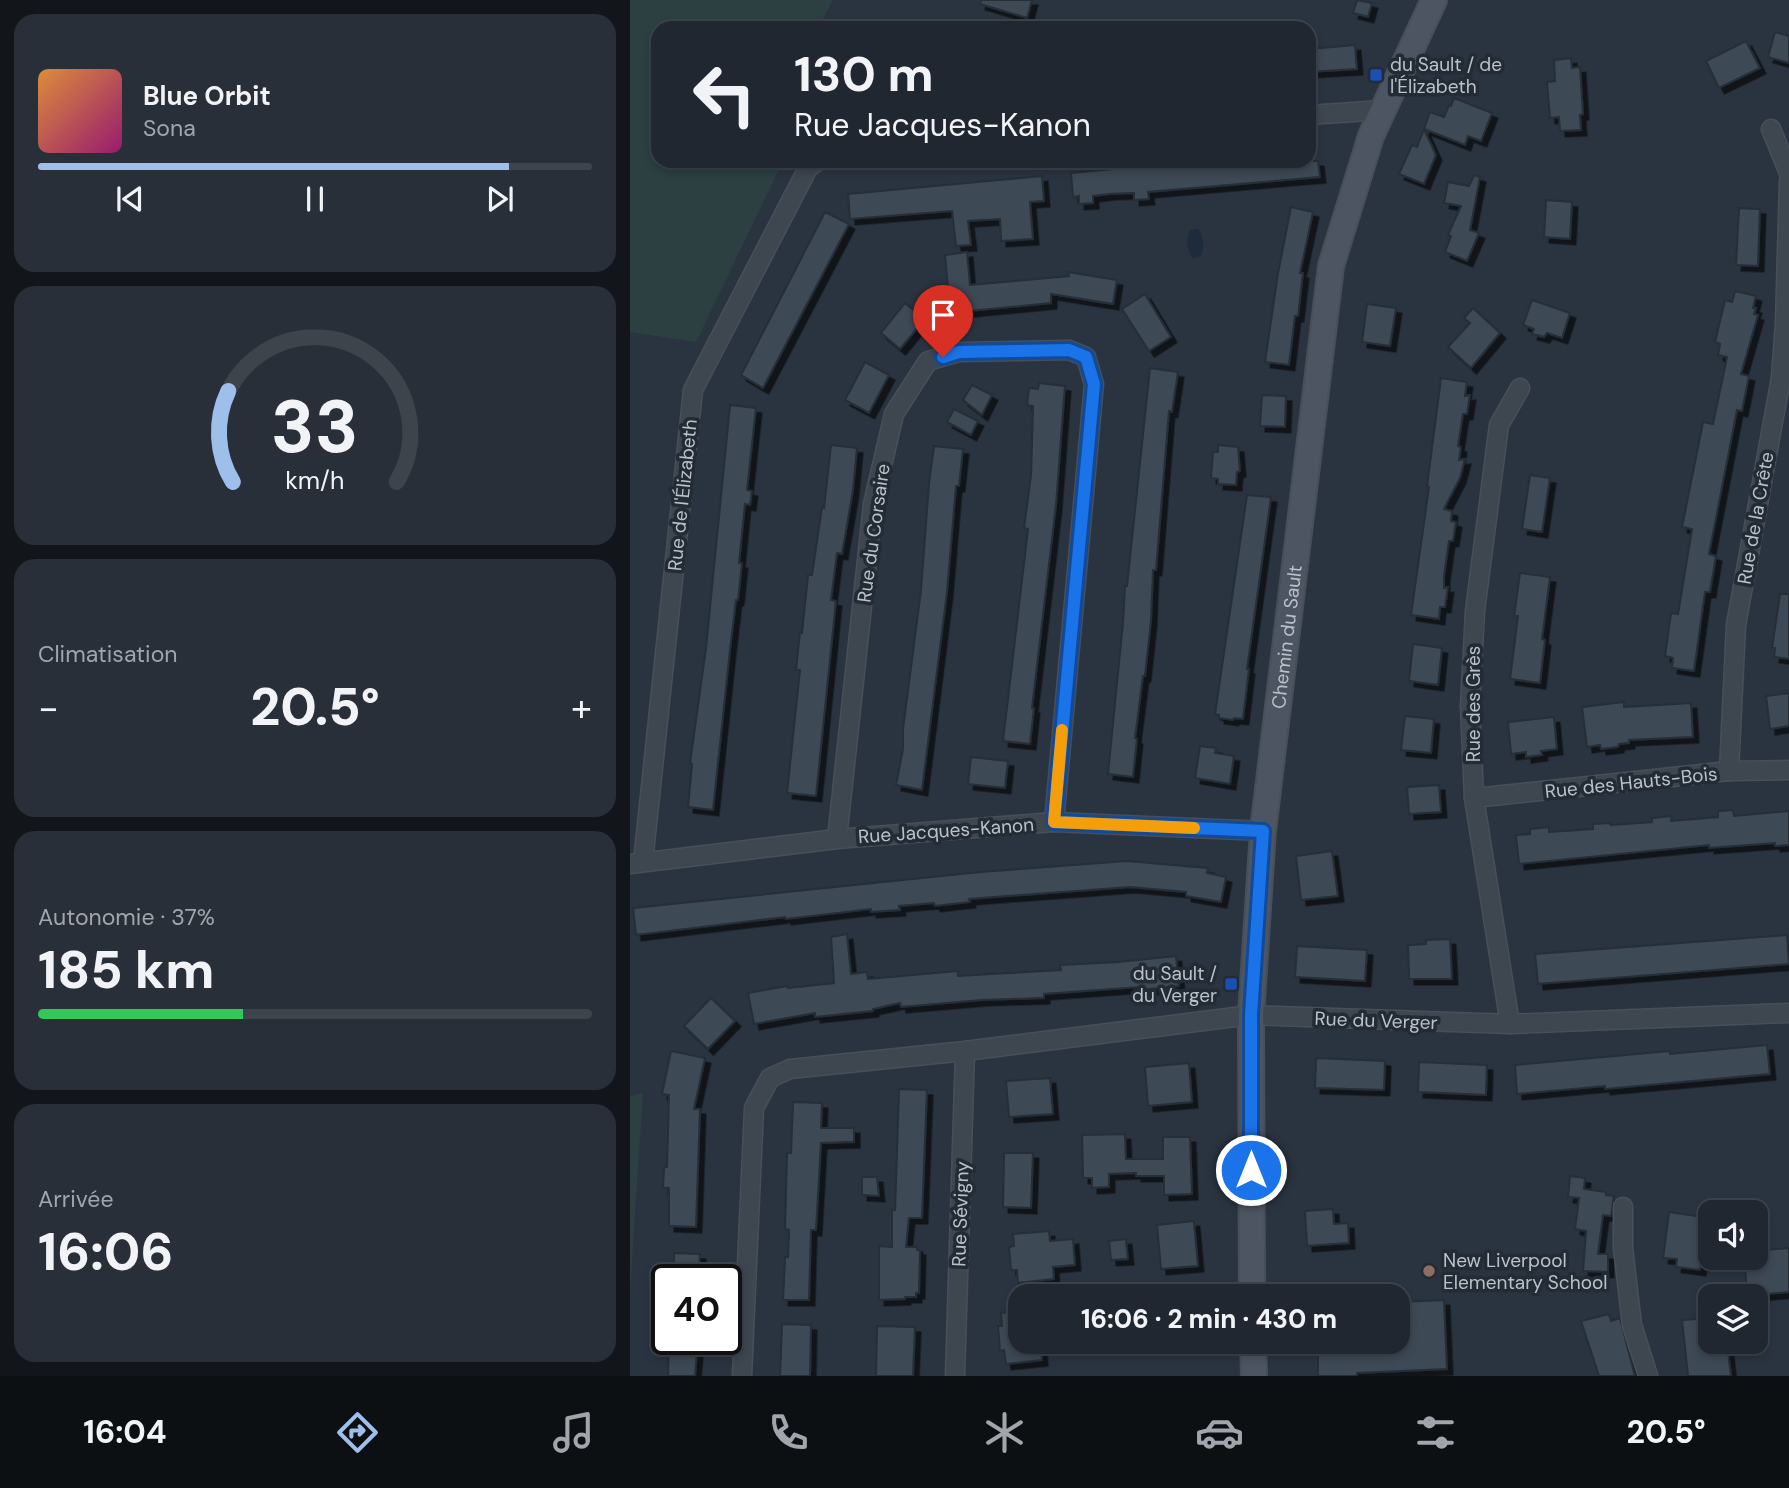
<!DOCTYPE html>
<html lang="fr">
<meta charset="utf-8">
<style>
:root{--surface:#202730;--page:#282f38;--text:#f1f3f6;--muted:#a2a5ab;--line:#3d444c;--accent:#9ebeec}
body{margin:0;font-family:"DM Sans",sans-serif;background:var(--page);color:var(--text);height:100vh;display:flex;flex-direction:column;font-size:26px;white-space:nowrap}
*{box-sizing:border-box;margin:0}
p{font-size:23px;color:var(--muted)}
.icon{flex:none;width:38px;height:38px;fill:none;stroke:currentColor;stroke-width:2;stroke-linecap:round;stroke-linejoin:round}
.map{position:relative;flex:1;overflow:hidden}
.side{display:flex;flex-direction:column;gap:14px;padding:14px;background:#12151a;width:630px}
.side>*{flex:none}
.top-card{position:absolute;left:21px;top:21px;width:665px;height:147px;border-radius:21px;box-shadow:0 4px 10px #0003,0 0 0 2px var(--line);background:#202730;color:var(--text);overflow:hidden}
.controls{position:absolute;left:1068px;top:1200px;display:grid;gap:14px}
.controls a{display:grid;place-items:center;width:70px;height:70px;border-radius:14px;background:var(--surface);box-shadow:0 4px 10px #0003,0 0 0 2px var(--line);font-size:35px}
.speed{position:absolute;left:21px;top:1264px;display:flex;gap:14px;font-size:35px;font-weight:700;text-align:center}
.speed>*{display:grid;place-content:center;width:91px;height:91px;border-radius:50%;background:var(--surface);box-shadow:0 4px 10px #0003,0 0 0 2px var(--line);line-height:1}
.speed .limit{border:4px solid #111;border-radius:10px;background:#fff;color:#111}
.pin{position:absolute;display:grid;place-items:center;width:60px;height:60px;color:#fff;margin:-72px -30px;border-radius:50% 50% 50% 0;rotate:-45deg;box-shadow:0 0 7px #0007}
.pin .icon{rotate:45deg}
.me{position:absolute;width:77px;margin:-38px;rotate:0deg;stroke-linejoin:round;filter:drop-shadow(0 0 5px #0008)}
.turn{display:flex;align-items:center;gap:24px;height:147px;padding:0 28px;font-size:32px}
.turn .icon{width:91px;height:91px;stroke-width:2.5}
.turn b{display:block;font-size:49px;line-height:60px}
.big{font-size:52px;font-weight:800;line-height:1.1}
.side .widget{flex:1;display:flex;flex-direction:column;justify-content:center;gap:10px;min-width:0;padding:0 24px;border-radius:21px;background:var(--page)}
.side .dial{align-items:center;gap:0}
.dial svg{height:182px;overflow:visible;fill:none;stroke:var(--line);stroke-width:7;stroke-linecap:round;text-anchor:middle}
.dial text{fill:var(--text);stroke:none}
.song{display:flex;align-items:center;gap:21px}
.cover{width:84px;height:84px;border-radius:10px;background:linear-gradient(135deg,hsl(30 70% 55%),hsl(320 70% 35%))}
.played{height:7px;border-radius:4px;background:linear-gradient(90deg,var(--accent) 85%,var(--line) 85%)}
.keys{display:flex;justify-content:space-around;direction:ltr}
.heat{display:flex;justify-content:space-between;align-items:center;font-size:38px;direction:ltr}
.charge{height:10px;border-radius:5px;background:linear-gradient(90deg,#34c759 37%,var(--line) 0)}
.trip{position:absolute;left:378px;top:1284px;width:402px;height:70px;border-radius:21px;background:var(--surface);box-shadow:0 4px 10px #0003,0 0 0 2px var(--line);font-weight:800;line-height:70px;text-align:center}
.tabs{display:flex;height:112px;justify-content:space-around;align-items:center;background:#0d1013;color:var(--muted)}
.tabs .icon{width:49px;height:49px}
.tabs .selected{color:var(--accent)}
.tabs b{font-size:32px;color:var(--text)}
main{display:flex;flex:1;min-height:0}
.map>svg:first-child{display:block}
.green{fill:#2c3f41}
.water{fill:#1e2b3d}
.building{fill:#3d4855;stroke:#252d37;stroke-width:2;filter:url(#shadow)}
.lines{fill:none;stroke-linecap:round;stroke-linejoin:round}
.street-casing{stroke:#484f59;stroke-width:21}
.secondary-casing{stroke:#484f59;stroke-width:28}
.street{stroke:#3e4650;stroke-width:18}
.secondary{stroke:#4d5562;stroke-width:24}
.route-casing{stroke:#114b97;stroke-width:18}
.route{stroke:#1a73e8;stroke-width:12}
.slow{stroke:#f59e0b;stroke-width:12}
.transit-dot{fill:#1a4fb4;stroke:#232b35;stroke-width:2.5}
.education-dot{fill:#8d6e63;stroke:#232b35;stroke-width:2.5}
.labels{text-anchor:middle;stroke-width:7;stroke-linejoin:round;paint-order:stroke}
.poi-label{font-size:19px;fill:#bbc1ca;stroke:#232b35;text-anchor:start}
.street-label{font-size:19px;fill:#bbc1ca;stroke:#232b35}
</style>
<main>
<section class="side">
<div class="widget">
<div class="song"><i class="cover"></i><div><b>Blue Orbit</b><p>Sona</p></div></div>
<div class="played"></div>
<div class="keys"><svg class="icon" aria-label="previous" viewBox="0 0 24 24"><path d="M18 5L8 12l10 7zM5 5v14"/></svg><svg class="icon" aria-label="pause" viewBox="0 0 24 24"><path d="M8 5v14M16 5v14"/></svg><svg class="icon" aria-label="next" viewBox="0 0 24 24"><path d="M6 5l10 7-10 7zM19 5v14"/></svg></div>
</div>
<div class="widget dial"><svg viewBox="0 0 100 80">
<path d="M14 69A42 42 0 1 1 86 69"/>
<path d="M14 69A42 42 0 0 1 12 29" stroke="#9ebeec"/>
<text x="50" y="56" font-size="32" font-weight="700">33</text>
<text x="50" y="72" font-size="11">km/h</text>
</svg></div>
<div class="widget"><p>Climatisation</p>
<div class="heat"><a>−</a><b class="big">20.5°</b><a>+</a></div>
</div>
<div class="widget"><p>Autonomie · 37%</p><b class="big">185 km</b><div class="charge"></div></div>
<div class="widget"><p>Arrivée</p><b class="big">16:06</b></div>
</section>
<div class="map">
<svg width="1159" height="1376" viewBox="0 0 1159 1376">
<defs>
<filter id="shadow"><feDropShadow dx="5.5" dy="5.5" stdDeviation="0" flood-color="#0009"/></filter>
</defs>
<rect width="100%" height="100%" fill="#2a3440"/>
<g class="green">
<path d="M0 0H203L188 28H28V161H153L66 342 0 332Z"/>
<path d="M13 1093 0 1290V1096Z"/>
</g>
<path class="water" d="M568 229C574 236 575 249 570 257L563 258C557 252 556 238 560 230Z"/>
<g class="building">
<path d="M351 0H402L397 18 350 4Z"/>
<path d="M727 0 742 3 738 17 723 13Z"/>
<path d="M1145 32 1159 36V63L1138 57Z"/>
<path d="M1116 41 1130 68 1089 88 1076 61Z"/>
<path d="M725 45 727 69 679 72V49Z"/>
<path d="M941 58 942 68 950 67 953 114 950 115 951 130 930 131 929 117 920 118 917 82 925 81 924 60Z"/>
<path d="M824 98 862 113 851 141 838 136 835 145 794 129 800 112 814 117 819 105 821 106Z"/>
<path d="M794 129 806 155 794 184 769 174 782 145 787 147Z"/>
<path d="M571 161H688L690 177 518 192 519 199 504 200V193L479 194 463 196V203L449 204V196L443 197 441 173Z"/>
<path d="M844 175 850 177 840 230 849 233 837 261 815 252 821 236 818 235 831 206 814 203 818 182 839 186Z"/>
<path d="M412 176 414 201 400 202 403 239 371 241 370 219 338 221 341 245 326 246 322 211 220 219 218 194Z"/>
<path d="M916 200 942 202 940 239 914 237Z"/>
<path d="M661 207 683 212 670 273H673L668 316H665L659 365 635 362 648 273Z"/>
<path d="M1109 208 1130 209 1128 266 1106 265Z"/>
<path d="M195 212 219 224 133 388 111 375Z"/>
<path d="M337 252 340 285 439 276 438 272 487 280 483 304 421 294V303L320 313 315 255Z"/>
<path d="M1105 291 1126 296 1123 308H1126L1124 314 1128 315 1111 374 1119 376 1112 411 1107 410 1079 554 1086 556 1080 592H1075L1064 671 1042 668 1043 658 1035 656 1041 613 1048 614 1062 529 1052 527 1073 422 1083 424 1097 357 1088 355 1090 344 1085 342 1095 300 1102 302Z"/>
<path d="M515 294 541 337 519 351 492 309Z"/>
<path d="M902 300 940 313 932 338 917 333 914 337 902 334 904 329 893 325Z"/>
<path d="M275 303 295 319 270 349 251 333Z"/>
<path d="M737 304 766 308 760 346 732 342Z"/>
<path d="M843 308 870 333 841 368 818 347 840 323 834 318Z"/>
<path d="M235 362 259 375 239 413 215 400Z"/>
<path d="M520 368 548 372 542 412 539 411 526 570H523L521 620 515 676H513L505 738 507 739 503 777 478 774 493 622 495 586H497Z"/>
<path d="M811 378 837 382 835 396 840 395 837 414H833L828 446 831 447 829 460 835 459 830 478 814 509 822 511 821 521 826 522 823 541H819L814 576V588L818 587 815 607H810L809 619 781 615 799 487 797 486Z"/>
<path d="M409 383 435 386 426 505 402 708H404L400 744 373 741 398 529 394 528 401 475 403 406 397 405 399 388 408 389Z"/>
<path d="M342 385 362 395 352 415 333 400Z"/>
<path d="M632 395 656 396 655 427 630 426Z"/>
<path d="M100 405 126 408 117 490 122 491 120 505 115 504 109 563H112L108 600H106L100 650 83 810 58 807 62 764 60 763 76 648Z"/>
<path d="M324 409 348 421 341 435 317 422Z"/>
<path d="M201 445 227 448 223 490 212 554 207 553 201 600 206 601 186 796 157 793 170 670H166L170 632 172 633 178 575H182L192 507 194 508Z"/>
<path d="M588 445 608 447 610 471 607 472 606 485 588 484V479L581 478 583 452H588Z"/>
<path d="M304 446 333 449 329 486H326L317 592 292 790 266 785 273 749V729L291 590 299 483Z"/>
<path d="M900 475 920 478 912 532 892 529Z"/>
<path d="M617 495 641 497 617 669H619L613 719 604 718 603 720 589 718V715L585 714Z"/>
<path d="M890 573 920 577 912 639 915 640 910 683 880 679 888 616H884Z"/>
<path d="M1150 594H1159V659L1144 657 1145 648H1142Z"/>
<path d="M783 644 812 648 808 685 779 681Z"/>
<path d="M1159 693V726L1140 729 1136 696Z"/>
<path d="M994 702V707L1061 703 1063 737 999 740V743L989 744 988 747 971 749 970 745 957 747 952 707Z"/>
<path d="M775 716 804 719 801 753 771 750Z"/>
<path d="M924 717 927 749 911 751 912 755 896 757V752L881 754 878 722Z"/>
<path d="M570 746 586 748 585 753 604 756 600 784 565 778Z"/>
<path d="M341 757 378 761 375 788 338 784Z"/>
<path d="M809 785 811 812 779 814 777 787Z"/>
<path d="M1103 810 1104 816 1159 811V845L1145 846V843L1079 848V845L889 864 886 835 900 834V829L919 827V832L963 829V824L979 823 981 825 1022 822V818L1042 816 1041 821 1088 817V811Z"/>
<path d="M702 851 708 896 671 900 666 856Z"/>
<path d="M497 861 578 868 577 873 596 877 591 902 556 896V892L500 887 339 899 340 902 305 906 304 903 269 906 270 910 241 912V909L156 919 155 917 6 935 3 908 350 872Z"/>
<path d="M217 934 221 974 237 972 238 979 328 971V976L431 970 430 965 488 962 546 956 549 986 510 990V987L414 994V998L352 1000 271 1007 270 1003 243 1009V1011L185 1017V1013L124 1024 118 993 157 986 158 988 204 983 201 937Z"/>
<path d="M1157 935 1159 964 908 984 905 954Z"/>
<path d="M820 939 822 979H779L778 945 796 944V940Z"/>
<path d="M667 946 737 950 735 981 665 977Z"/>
<path d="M81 998 105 1021 78 1049 54 1026Z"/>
<path d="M1137 1045 1140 1074 975 1089V1086L887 1094 885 1065 1040 1051V1054Z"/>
<path d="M41 1051 75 1058 64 1109H70L66 1227 39 1226V1188H33L34 1167H37L39 1095 32 1094Z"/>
<path d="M686 1058 755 1061 754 1090 685 1088Z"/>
<path d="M789 1062 857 1065 856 1095 788 1092Z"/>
<path d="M559 1063 562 1102 518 1106 515 1067Z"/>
<path d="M420 1078 423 1114 379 1117 376 1081Z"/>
<path d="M269 1089 297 1090 292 1218H279L276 1247H287V1250H290L289 1293H286V1297H275V1299L249 1300V1246L262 1247V1210H265Z"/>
<path d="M163 1102 192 1103 191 1128H224V1142L191 1143 186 1230H181L179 1300H153L155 1257H158L159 1230 155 1229 157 1153H161Z"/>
<path d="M495 1134 496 1159H533V1137H560L562 1194 534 1195V1176H506V1173L479 1174V1187L462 1188V1178H453L452 1135Z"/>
<path d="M374 1153H403L401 1208 373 1207Z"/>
<path d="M940 1176 955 1178 954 1189 976 1192V1195L984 1196 981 1216 973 1215 968 1254H978V1272L953 1271 956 1231 945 1229 949 1198 938 1197Z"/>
<path d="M232 1177H247L249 1196 232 1195Z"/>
<path d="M703 1209 704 1224 718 1223 719 1243 677 1246 675 1211Z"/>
<path d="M1039 1212 1080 1218 1075 1265 1071 1264 1070 1270 1046 1267 1047 1259 1033 1258Z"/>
<path d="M564 1221 568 1266 531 1269 527 1225Z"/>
<path d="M419 1231 420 1241 443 1239 445 1265 423 1267 424 1279 388 1283 387 1270H381L379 1247 384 1246 383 1234Z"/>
<path d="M496 1239 498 1259 481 1260 479 1241Z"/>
<path d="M1159 1248V1292L1117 1296 1115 1263 1136 1261 1135 1250Z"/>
<path d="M44 1253 70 1254 69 1279H44Z"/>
<path d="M814 1300 817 1369 727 1373V1376H688V1342H768V1302Z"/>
<path d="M390 1311V1342H411L412 1360 376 1364 374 1350 370 1351 368 1326H372L371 1313Z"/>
<path d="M979 1314 981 1321 990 1318 1005 1376H969L951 1321Z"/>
<path d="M1080 1318V1353L1098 1351 1101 1376H1058L1052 1320Z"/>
<path d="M152 1324 181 1325 180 1376H150Z"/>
<path d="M247 1326 285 1327 283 1376H246Z"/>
<path d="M39 1339H68L65 1376H38Z"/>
</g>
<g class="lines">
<defs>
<g id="street">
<path d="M679 115 753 110"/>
<path d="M1141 129 1159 173"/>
<path d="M1099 771 1106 625 1151 378 1155 323 1159 182"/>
<path d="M844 798 1099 771 1159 770"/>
<path d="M207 839 243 504 264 414 298 361 329 352 439 350 456 357 464 384 424 822"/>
<path d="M13 862 63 390 178 168 188 161"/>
<path d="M0 864 207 839 424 822 633 831"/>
<path d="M880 1024 844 798 840 706 845 611 869 425 890 388"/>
<path d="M993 1207V1248L1002 1325 1018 1376"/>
<path d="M112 1376 124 1108 140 1078 160 1069 335 1051 621 1015 880 1024 1159 1013"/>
<path d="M325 1376 335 1051"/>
</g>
<g id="secondary">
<path id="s1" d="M622 1297 621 1015 633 831 701 266 741 136 804 0"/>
<path d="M623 1342 624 1376"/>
</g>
</defs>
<use href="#street" class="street-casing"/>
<use href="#secondary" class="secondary-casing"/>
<use href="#street" class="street"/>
<use href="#secondary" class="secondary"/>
</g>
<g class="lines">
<defs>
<path id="route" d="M313 357 329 352 439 350 456 357 464 384 424 822 633 831 621 1015V1170"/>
</defs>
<use href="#route" class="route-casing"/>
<use href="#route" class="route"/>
<path class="slow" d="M432 730 424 822 564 828"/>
</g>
<g class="transit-dot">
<rect x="739" y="68" width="14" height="14" rx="3.5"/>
<rect x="594" y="977" width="14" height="14" rx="3.5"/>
</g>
<circle class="education-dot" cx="799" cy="1271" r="7"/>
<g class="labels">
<g class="poi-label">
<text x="760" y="71">du Sault / de<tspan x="760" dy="22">l'Élizabeth</tspan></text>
<text x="587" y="980" text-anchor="end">du Sault /<tspan x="587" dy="22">du Verger</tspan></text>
<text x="813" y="1267">New Liverpool<tspan x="813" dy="22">Elementary School</tspan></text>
</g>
<g class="street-label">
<text transform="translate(52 495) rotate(-84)" y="7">Rue de l'Élizabeth</text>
<text transform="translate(1125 518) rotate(-80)" y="7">Rue de la Crête</text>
<text transform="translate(243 533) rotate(-82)" y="7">Rue du Corsaire</text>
<text dy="7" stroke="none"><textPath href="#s1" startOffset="662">Chemin du Sault</textPath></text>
<text transform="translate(843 704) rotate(-90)" y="7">Rue des Grès</text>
<text transform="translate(1001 782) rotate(-6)" y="7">Rue des Hauts-Bois</text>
<text transform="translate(316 830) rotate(-4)" y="7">Rue Jacques-Kanon</text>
<text transform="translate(746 1020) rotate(2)" y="7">Rue du Verger</text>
<text transform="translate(330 1214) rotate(-88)" y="7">Rue Sévigny</text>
</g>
</g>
</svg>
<div class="controls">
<a><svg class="icon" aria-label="sound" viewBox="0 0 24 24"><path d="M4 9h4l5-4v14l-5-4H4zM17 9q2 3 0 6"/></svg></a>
<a><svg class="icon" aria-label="layers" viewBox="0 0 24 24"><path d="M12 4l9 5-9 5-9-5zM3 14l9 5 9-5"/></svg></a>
</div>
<div class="speed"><div class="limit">40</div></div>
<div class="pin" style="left:313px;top:357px;background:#d93025"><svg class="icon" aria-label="arrive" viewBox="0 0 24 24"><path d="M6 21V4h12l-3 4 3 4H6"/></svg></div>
<svg class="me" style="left:621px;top:1170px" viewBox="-20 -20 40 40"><circle r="17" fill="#1a73e8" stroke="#fff" stroke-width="3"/><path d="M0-11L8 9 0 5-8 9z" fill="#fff"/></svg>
<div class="trip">16:06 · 2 min · 430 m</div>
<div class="top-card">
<div class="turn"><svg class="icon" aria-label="left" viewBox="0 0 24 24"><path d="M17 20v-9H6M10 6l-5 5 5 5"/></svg><div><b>130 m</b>Rue Jacques-Kanon</div></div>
</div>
</div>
</main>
<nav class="tabs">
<b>16:04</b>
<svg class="icon selected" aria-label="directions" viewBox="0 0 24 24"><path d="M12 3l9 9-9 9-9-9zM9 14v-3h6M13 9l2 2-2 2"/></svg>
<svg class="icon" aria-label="music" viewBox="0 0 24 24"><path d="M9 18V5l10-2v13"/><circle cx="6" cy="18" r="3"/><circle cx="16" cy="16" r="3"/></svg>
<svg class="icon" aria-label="phone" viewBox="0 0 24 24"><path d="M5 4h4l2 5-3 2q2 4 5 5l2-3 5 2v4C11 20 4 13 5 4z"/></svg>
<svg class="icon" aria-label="climate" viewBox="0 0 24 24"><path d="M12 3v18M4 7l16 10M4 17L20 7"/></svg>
<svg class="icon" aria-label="car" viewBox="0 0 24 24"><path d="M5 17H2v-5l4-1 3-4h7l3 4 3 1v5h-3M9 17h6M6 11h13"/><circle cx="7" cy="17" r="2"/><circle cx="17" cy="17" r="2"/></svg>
<svg class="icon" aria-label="filters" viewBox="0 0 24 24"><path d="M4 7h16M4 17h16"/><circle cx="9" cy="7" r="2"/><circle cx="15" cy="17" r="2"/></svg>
<b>20.5°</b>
</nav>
